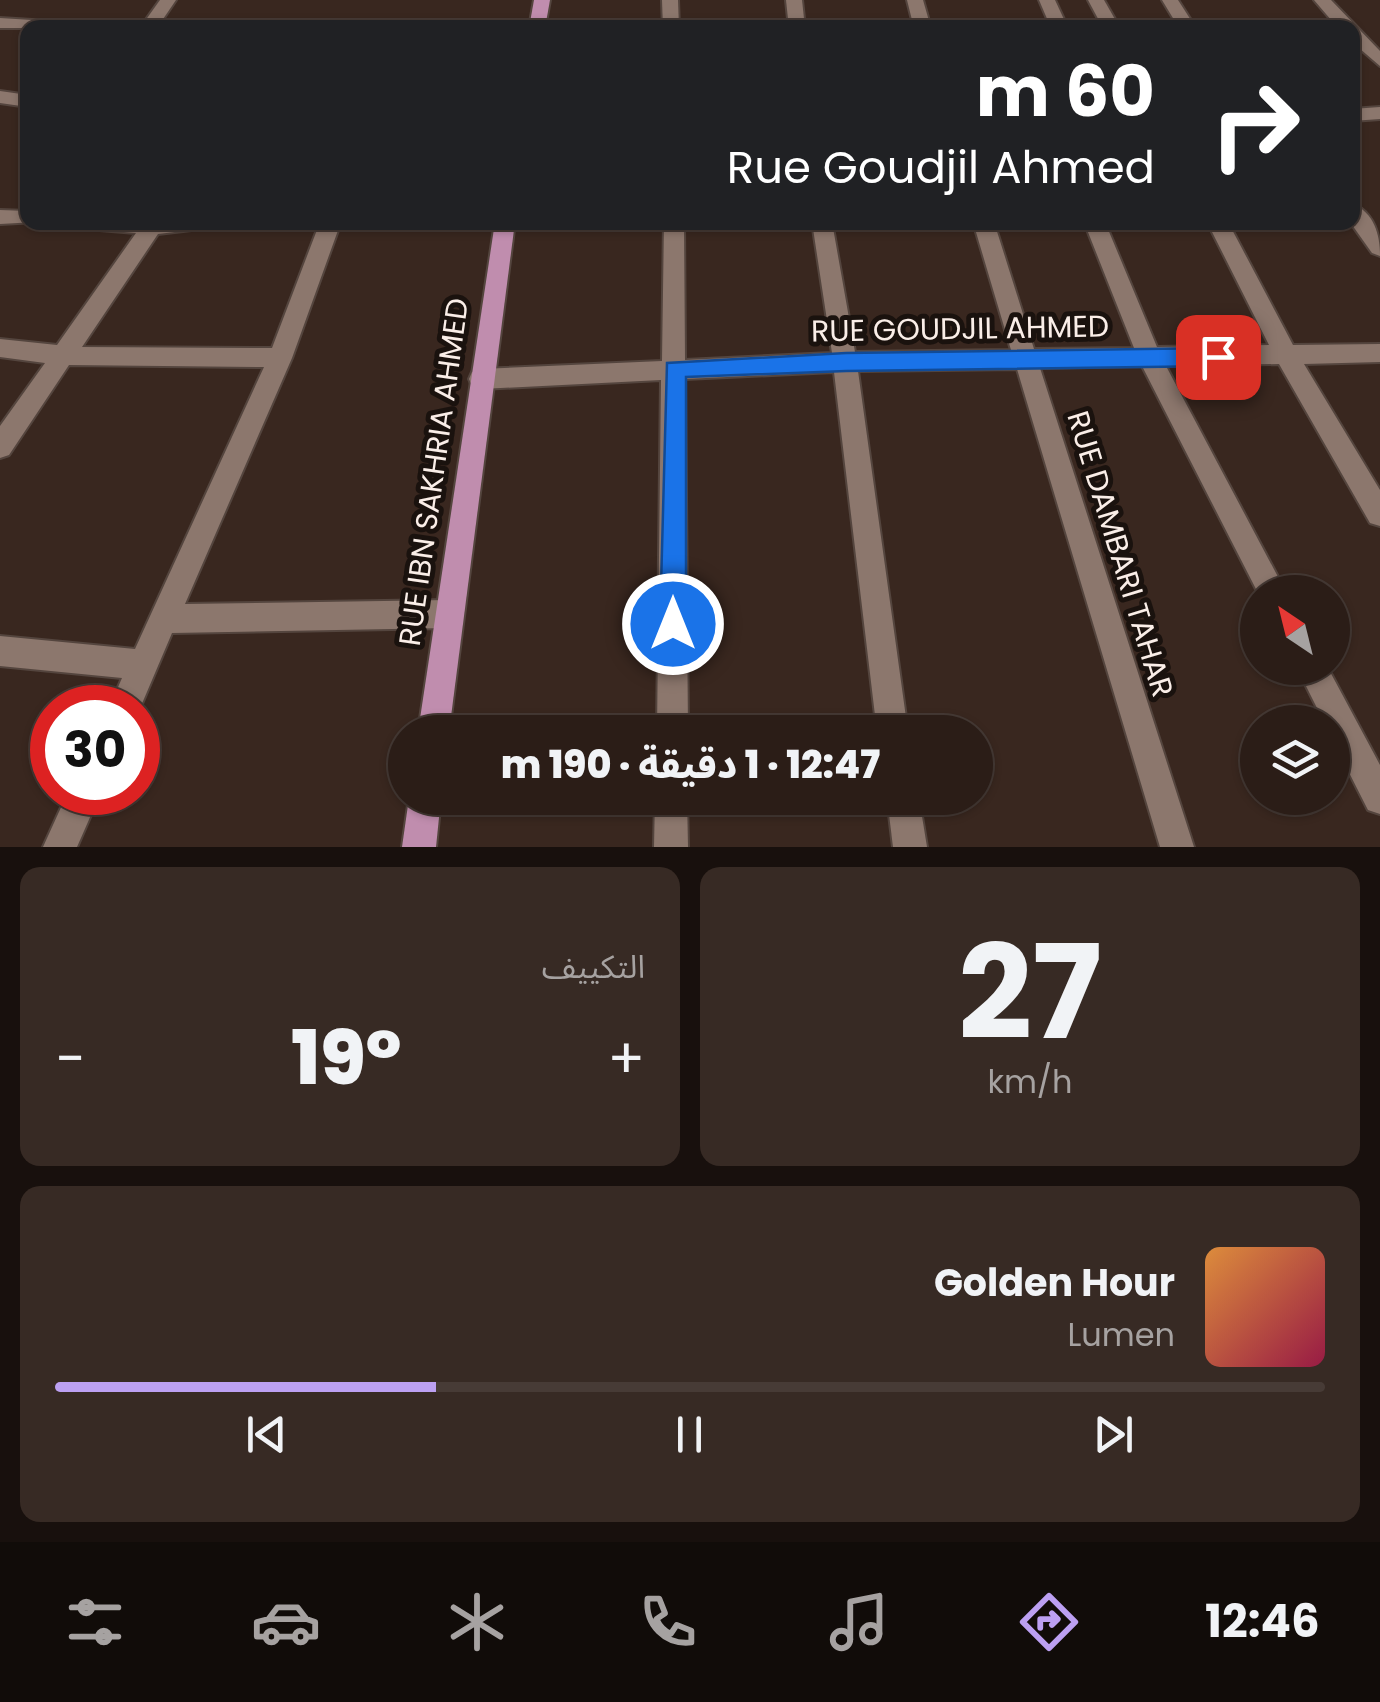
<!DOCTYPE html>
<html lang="ar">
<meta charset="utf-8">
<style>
:root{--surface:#2b1d17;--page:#372a24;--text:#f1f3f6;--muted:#a6a2a1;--line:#473b36;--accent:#bca0f2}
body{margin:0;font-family:Poppins,"Noto Sans Arabic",sans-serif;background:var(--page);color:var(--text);direction:rtl;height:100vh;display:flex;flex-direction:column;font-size:38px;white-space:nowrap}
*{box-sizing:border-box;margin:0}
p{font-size:32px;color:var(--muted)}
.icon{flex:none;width:55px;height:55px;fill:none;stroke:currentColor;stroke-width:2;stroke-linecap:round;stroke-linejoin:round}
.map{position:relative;height:847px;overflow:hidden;direction:ltr}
.drawer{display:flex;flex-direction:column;gap:20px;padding:20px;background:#18100d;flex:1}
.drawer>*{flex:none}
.top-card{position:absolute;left:20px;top:20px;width:1340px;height:210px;border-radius:20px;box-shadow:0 2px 8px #0004,0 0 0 2px var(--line);direction:rtl;background:#202124;color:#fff;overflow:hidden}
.needle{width:65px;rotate:325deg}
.controls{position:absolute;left:1240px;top:575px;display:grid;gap:20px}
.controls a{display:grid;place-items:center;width:110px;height:110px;border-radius:50%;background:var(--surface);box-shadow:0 2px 8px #0004,0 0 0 2px var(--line);font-size:50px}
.speed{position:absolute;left:30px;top:685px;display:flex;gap:20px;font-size:50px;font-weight:700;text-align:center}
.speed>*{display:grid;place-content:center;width:130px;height:130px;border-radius:50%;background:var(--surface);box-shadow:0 2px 8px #0004,0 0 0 2px var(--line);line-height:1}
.speed .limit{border:15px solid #d22;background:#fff;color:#111}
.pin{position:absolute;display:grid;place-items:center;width:85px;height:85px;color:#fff;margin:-42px;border-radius:20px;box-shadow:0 5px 15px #0006}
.me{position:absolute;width:110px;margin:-55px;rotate:0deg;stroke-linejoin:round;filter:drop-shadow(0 0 8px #0008)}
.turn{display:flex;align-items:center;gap:35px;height:210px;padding:0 40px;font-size:45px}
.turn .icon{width:130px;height:130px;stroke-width:2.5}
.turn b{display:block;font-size:70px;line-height:85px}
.big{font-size:75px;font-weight:800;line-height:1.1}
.drawer .tile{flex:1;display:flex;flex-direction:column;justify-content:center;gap:15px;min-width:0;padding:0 35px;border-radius:20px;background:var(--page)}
.drawer .dial{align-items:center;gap:0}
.dial b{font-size:130px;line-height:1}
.song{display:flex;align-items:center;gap:30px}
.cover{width:120px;height:120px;border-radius:15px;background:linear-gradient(135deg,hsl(30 70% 55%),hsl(340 70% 35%))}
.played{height:10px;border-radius:5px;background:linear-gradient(90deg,var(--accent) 30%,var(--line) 30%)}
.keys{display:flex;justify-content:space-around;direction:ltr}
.heat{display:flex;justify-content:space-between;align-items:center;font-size:55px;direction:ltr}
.drawer .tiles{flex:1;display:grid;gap:20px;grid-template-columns:1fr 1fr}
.tile:last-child{grid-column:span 2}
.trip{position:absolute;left:388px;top:715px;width:605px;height:100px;border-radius:50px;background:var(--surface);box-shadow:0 2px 8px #0004,0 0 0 2px var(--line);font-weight:800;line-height:100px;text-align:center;direction:rtl}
.menu{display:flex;height:160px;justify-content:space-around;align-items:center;background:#110c09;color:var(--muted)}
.menu .icon{width:70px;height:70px}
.menu .current{color:var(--accent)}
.menu b{font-size:45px;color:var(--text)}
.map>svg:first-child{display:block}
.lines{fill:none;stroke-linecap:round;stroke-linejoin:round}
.minor-casing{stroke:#54453e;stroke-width:4}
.major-casing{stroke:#54453e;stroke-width:4}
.minor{fill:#8c776d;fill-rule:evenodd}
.major{fill:#c08dae;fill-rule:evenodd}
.route{fill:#1a73e8;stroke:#114b97;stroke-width:2.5}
.labels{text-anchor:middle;stroke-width:10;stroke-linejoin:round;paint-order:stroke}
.street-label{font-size:30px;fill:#faeee8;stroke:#1a120e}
</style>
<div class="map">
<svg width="1380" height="847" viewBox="0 0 1380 847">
<rect width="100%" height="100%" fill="#39271f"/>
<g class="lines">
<defs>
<g id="minor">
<path d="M160 0H176L157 28H140Z"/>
<path d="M662 0H678L679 28H663Z"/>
<path d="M786 0H802L805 28H789Z"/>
<path d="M907 0H923L931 28H914Z"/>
<path d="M1039 0H1055L1068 28H1051Z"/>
<path d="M1088 0H1104L1120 28H1103Z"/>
<path d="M1162 0H1178L1196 28H1179Z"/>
<path d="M1314 0H1331L1380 51V66L1352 42V28H1338Z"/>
<path d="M0 18 80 23 88 28H0Z"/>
<path d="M0 91 28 95V107L0 103Z"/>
<path d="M1380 107V119L1352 121V109Z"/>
<path d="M1352 203C1374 213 1380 234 1380 256L1372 253 1350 222Z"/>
<path d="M0 210 28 211V222H36L0 224Z"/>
<path d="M77 222H210L200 229 158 234 82 347 272 348 320 222H341L292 358 185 604 448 600 458 604 462 614 458 624 448 628 172 633 138 713V708H109L122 678 0 666V636L135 649 264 367 69 365 9 455 0 458V426L45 363 0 357V339L57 345 136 233 87 229Z"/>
<path d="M664 222H684L685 360 832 353 812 222H832L855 352 1011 350 973 222H994L1034 349 1134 348 1084 222H1105L1157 347 1269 345 1207 222H1228L1293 345 1380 344V362L1304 364 1380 490V526L1370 523 1279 364 1166 366 1286 592 1258 593 1142 366 1040 368 1194 847H1160L1017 369 858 371 908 732H877L834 372 685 379 688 732H657L661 380 481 389 472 386 469 379 472 372 481 369 662 361Z"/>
<path d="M1297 668H1328L1380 765V814L1368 810 1332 739V722H1324Z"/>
<path d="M68 792H101L77 847H43Z"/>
<path d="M655 798H687L688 847H654Z"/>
<path d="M887 798H919L927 847H893Z"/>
</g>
<g id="major">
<path d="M534 0H550L545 28H529Z"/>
<path d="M495 222H515L449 732H418Z"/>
<path d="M409 798H441L436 847H402Z"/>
</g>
</defs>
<use href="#minor" class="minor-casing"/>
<use href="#major" class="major-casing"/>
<use href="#minor" class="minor"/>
<use href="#major" class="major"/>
</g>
<path class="route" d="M1218 348 1229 357 1218 366 846 371 686 377V624L682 633 673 637 664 633 660 624 667 363 846 353Z"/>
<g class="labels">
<g class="street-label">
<text transform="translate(960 329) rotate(-1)" y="10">RUE GOUDJIL AHMED</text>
<text transform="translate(434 472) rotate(-82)" y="10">RUE IBN SAKHRIA AHMED</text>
<text transform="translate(1120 554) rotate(73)" y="10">RUE DAMBARI TAHAR</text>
</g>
</g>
</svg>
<div class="controls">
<a><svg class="needle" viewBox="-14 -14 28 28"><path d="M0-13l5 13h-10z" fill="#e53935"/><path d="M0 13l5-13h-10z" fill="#a6a2a1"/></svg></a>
<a><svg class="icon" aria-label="layers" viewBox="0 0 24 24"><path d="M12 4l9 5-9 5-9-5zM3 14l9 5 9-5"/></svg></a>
</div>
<div class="speed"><div class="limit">30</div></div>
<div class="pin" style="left:1218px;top:357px;background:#d93025"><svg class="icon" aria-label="arrive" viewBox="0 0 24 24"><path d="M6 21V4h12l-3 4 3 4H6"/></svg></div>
<svg class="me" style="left:673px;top:624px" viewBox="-20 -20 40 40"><circle r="17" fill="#1a73e8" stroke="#fff" stroke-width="3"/><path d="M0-11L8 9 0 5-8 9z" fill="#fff"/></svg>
<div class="trip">12:47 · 1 دقيقة · 190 m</div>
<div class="top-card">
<div class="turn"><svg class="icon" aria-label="right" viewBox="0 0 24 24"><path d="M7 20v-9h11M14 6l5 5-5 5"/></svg><div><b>60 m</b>Rue Goudjil Ahmed</div></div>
</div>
</div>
<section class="drawer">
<div class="tiles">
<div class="tile dial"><b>27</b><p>km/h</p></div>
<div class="tile"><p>التكييف</p>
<div class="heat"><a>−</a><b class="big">19°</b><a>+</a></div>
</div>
<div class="tile">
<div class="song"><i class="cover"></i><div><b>Golden Hour</b><p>Lumen</p></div></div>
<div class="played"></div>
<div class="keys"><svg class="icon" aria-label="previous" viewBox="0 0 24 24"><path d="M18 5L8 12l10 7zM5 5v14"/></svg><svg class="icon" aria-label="pause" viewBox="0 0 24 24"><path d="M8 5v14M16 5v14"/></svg><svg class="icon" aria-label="next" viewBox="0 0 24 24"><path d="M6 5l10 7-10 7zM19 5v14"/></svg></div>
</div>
</div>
</section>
<nav class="menu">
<b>12:46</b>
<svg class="icon current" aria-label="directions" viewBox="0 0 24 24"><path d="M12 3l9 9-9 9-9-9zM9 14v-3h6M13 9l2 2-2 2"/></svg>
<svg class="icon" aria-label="music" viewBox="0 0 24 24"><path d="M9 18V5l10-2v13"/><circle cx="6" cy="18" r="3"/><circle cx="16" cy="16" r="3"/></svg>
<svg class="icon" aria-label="phone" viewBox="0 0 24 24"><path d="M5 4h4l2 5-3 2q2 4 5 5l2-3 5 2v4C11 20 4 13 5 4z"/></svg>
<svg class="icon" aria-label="climate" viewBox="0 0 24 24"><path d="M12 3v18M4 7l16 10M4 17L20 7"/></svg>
<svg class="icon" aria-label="car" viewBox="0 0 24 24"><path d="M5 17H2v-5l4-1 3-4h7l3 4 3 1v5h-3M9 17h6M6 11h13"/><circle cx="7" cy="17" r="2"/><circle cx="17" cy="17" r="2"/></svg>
<svg class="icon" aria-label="filters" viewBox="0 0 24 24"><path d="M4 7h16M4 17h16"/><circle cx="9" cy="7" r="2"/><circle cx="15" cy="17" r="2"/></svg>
</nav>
